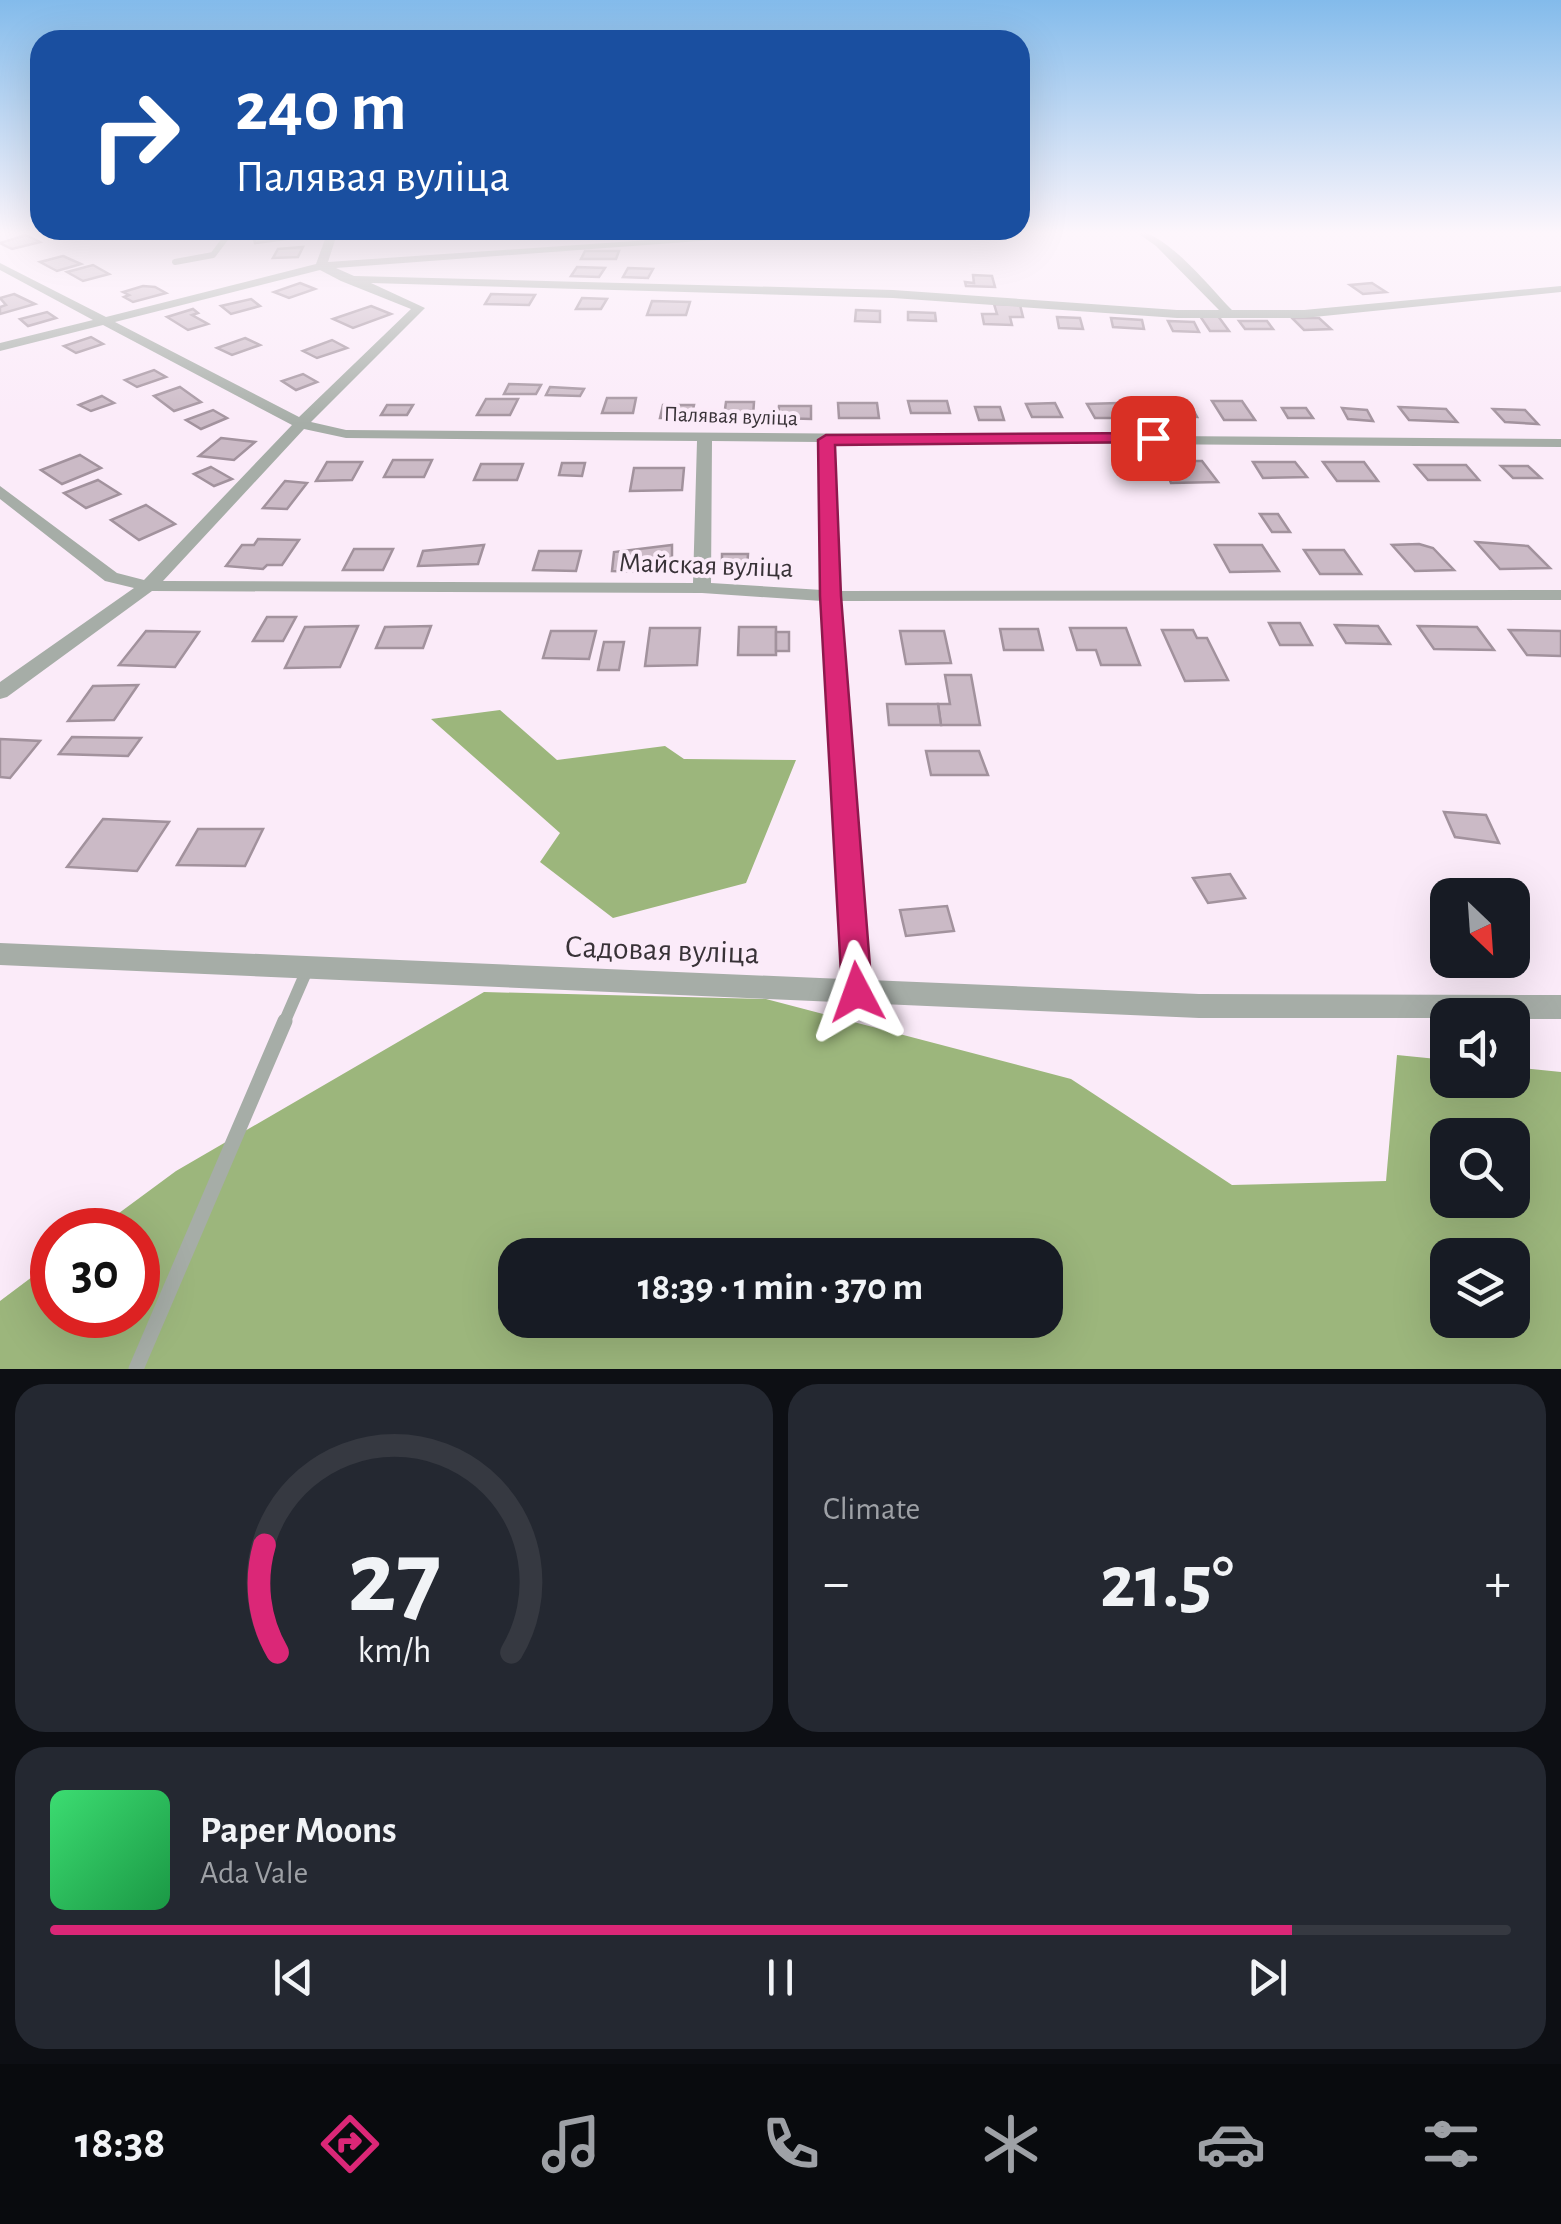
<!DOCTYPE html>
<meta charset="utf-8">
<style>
:root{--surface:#171b24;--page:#242831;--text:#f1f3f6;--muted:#9ea1a6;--line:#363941;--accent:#db2777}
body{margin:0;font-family:"Alegreya Sans",sans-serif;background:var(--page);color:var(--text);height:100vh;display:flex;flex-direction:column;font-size:38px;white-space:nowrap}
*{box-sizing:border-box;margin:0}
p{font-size:32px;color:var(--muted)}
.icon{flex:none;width:55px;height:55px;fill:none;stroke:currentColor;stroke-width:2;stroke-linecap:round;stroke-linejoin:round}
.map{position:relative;height:1369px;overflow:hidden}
.drawer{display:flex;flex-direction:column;gap:15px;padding:15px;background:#0d0f14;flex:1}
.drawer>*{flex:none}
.top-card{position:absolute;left:30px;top:30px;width:1000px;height:210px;border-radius:30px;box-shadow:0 10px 40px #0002;background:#1a4fa0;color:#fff;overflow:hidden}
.needle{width:65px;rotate:155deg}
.controls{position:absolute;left:1430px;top:878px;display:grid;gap:20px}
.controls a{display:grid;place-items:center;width:100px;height:100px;border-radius:20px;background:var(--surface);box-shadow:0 10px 40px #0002;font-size:50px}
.speed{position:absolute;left:30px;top:1208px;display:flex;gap:20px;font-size:50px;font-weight:700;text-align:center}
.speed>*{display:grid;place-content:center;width:130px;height:130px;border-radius:50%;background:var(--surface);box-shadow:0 10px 40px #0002;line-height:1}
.speed .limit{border:15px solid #d22;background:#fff;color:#111}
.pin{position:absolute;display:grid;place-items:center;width:85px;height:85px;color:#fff;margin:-42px;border-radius:20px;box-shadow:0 5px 15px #0006}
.me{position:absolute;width:110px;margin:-55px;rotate:356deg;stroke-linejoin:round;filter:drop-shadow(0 0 8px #0008)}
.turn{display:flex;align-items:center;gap:35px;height:210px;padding:0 40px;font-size:45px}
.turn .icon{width:130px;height:130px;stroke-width:2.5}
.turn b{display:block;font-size:70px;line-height:85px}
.big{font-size:75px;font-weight:600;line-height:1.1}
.drawer .widget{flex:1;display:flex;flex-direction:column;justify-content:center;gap:15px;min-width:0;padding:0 35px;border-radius:30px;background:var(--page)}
.drawer .dial{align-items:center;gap:0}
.dial svg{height:260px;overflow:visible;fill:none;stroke:var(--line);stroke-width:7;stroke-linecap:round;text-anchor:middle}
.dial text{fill:var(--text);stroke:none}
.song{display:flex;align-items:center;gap:30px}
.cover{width:120px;height:120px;border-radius:15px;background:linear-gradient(135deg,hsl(140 70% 55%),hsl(140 70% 35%))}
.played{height:10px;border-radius:5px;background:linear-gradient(90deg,var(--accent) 85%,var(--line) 85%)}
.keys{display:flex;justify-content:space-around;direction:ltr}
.heat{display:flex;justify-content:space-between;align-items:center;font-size:55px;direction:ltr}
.drawer .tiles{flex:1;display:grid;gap:15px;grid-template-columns:1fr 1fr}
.widget:last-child{grid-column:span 2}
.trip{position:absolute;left:498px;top:1238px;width:565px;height:100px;border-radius:30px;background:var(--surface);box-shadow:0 10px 40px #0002;font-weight:600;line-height:100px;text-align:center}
.tabs{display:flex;height:160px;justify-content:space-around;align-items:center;background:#090b0e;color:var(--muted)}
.tabs .icon{width:70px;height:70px}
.tabs .on{color:var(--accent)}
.tabs b{font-size:45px;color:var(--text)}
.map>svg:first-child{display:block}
.forest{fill:#9cb67c;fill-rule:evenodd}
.building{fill:#cbbac6;stroke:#a2929d;stroke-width:2.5}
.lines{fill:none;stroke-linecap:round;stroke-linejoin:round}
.lane-far2{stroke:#a6ada7;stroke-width:6}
.lane-far1{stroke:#a6ada7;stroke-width:12}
.lane{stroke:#a6ada7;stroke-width:15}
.street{fill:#a6ada7;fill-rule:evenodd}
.route{fill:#db2777;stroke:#8e194d;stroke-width:2.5}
.labels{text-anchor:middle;stroke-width:8;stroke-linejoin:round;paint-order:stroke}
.far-street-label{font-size:22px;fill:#383237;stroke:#fbebf9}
.street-label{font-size:28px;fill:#383237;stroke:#fbebf9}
.near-street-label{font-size:32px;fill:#383237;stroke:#fbebf9}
</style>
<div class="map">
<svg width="1561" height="1369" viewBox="0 0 1561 1369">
<rect width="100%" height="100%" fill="#fbebf9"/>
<g class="forest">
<path d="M500 710 557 760 665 746 684 759 796 760 746 883 613 918 540 862 560 833 431 719Z"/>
<path d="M484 992 766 999 1071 1079 1232 1185 1386 1181 1397 1055 1447 1060 1448 1080H1512L1513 1067 1561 1072V1369H0V1301L52 1262V1315H138V1230H96L176 1171ZM1448 1135H1512V1200H1448ZM515 1255H1045V1320H515ZM1448 1255H1512V1320H1448Z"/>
</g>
<g class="building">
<path d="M276 231H308L309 236 255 243 253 234Z"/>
<path d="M26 235 40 242 12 249 0 243Z"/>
<path d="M303 247 298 257 273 258 278 249Z"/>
<path d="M585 251H619L616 259H581Z"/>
<path d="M63 256 81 264 57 271 40 262Z"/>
<path d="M93 265 109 274 83 281 67 272Z"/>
<path d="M577 267 605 268 599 277 571 276Z"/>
<path d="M628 268 653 269 648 278 623 277Z"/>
<path d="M973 275 992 276 995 287 966 286 965 282 974 283Z"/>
<path d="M300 283 315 289 289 298 274 292Z"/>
<path d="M1372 283 1386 292 1363 294 1350 285Z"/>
<path d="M143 286 155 287 166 293 133 302 124 297 129 295 123 292Z"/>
<path d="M14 294 35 304 0 314V307L6 305 0 298Z"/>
<path d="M491 294 535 295 529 305 485 304Z"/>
<path d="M582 298 607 299 601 309H576Z"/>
<path d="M251 299 260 306 231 314 221 306Z"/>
<path d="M652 301 690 302 686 315H647Z"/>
<path d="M994 304 1020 305 1023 317H1010L1012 325 984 324 982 314H997Z"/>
<path d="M371 306 391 314 353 328 333 319Z"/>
<path d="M193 309 198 313 192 315 208 324 188 330 167 317Z"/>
<path d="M856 310 880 311V322L855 321Z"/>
<path d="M47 312 56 318 28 326 20 319Z"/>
<path d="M908 312 935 313 936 321 908 320Z"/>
<path d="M1200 316H1218L1229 331H1210Z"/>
<path d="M1057 317 1080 318 1083 329 1059 328Z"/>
<path d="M1111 318 1142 320 1144 329 1113 327Z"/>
<path d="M1292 318H1319L1331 329 1304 330Z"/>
<path d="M1168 321 1194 322 1199 332 1173 331Z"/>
<path d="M1239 321H1267L1273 329H1245Z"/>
<path d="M91 337 103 344 76 353 64 346Z"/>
<path d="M245 338 260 345 232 355 217 348Z"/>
<path d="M332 340 347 348 317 358 303 351Z"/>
<path d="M154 370 166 377 137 387 125 380Z"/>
<path d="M303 374 317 382 296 390 282 381Z"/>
<path d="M509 384 541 385 536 394H504Z"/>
<path d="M180 387 201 402 174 411 154 396Z"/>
<path d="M550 387 584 389 580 396 546 395Z"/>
<path d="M102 396 114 403 91 411 79 405Z"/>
<path d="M607 398H636L633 413H602Z"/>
<path d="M486 399H518L510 415H477Z"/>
<path d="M908 401H947L950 413H911Z"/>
<path d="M1212 401H1242L1255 420H1224Z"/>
<path d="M726 402H754L753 416H724Z"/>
<path d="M838 403H877L879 418H839Z"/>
<path d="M1055 403 1062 417H1032L1026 404Z"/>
<path d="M1118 403 1126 418H1095L1087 404Z"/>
<path d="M1160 404H1190L1197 417 1166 416Z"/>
<path d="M387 405H413L407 415H381Z"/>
<path d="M663 405H694L691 418H660Z"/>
<path d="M779 406H811V419L778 418Z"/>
<path d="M975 407H1000L1004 420H979Z"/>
<path d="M1399 407 1446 409 1457 422 1409 420Z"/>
<path d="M1282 408H1306L1313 418H1288Z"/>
<path d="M1342 408 1367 410 1373 421 1348 419Z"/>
<path d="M1493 409 1525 410 1538 424 1505 422Z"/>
<path d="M213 410 227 418 201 429 186 420Z"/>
<path d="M221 438 255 442 234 460 199 456Z"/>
<path d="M80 455 101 468 62 484 41 470Z"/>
<path d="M393 460H432L424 477H384Z"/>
<path d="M1162 461H1202L1218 482 1171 483Z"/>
<path d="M327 462H362L352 480 316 481Z"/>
<path d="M1253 462H1295L1307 477 1263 478Z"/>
<path d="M1323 462H1364L1378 481H1337Z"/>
<path d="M562 463H585L582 476 559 475Z"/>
<path d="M481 464H523L517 480H474Z"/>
<path d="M1415 465H1466L1479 480H1428Z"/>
<path d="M1501 466H1528L1541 478H1513Z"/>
<path d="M211 467 232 479 214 486 194 474Z"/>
<path d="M634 468H684L682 490 630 491Z"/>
<path d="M98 480 120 494 86 508 64 493Z"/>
<path d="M285 481 307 483 287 509 263 508Z"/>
<path d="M146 505 175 524 139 540 111 520Z"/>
<path d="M1260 514H1278L1290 532H1272Z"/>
<path d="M258 539 299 540 282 565H267L263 569 226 566 242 545H254Z"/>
<path d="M1476 542 1528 546 1550 568 1500 569Z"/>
<path d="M1419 544 1433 548 1454 570 1415 571 1392 545Z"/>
<path d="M484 545 478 564 418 566 423 551Z"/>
<path d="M672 545V573L612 571 614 552Z"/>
<path d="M1215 545H1262L1279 571 1230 572Z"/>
<path d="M354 549H393L383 570H343Z"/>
<path d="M1304 550H1344L1361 574H1320Z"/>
<path d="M539 551H581L576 571 533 570Z"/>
<path d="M722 554H748L747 569H722Z"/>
<path d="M267 617H296L283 641H253Z"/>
<path d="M1269 623H1300L1312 645H1280Z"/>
<path d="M1335 625 1378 626 1390 644 1346 643Z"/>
<path d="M358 626 340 667 285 668 305 627Z"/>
<path d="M431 626 423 648H376L385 627Z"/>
<path d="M1418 626 1477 627 1494 650 1434 649Z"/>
<path d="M739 627H776V655H738Z"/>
<path d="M650 628H700L697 665 645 666Z"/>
<path d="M1070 628H1126L1140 665H1101L1096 650H1077Z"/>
<path d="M1000 629H1038L1043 650H1004Z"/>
<path d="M1162 630H1193L1197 638H1207L1228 680 1185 681Z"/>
<path d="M1509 630 1561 631V656L1527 655Z"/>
<path d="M146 631 199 632 175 667 119 665Z"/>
<path d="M551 631H596L589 659 543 658Z"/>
<path d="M900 631H944L951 663 906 664Z"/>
<rect x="776" y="632" width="13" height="19"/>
<path d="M604 642H624L619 670H598Z"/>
<path d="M945 675H971L980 725H941L938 704H950Z"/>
<path d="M138 685 114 720 68 721 93 686Z"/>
<path d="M887 704H938L941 725H889Z"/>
<path d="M72 737 141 738 128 756 59 754Z"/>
<path d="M0 739 40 741 10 778 0 777Z"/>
<path d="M926 751H979L988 775H931Z"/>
<path d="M1444 812 1486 815 1499 843 1455 837Z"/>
<path d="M103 819 169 822 137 871 67 867Z"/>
<path d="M198 829H263L245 866 177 865Z"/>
<path d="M1230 874 1245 898 1208 903 1193 878Z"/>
<path d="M947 906 954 931 906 936 900 910Z"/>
</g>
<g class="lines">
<path class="lane-far2" d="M175 262 213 255 231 231"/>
<path class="lane-far1" d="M284 1023 307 970"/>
<path class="lane" d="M136 1369 285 1021"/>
<path class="street" d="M328 231H338L328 262 779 231H835L336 268 354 276 893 290 1177 310H1219L1156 246 1135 231C1166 231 1210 288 1232 310H1304L1561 286V292L1304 318H1177L893 298 371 283 425 308 311 422 346 430 1561 439V447L833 442 840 591 1561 590V600L840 601 869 980 1199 994 1561 995V1019H1512V1015H1448V1018H1199L0 965V943L843 979 822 601 702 593 152 591 7 697 0 699V682L134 588 105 581 0 499V486L117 573 144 580 292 425 103 325 0 351V343L93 320 0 270V263L106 317 316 264ZM320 270 341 281 411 309 299 417 115 322ZM304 429 346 438 697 441 693 583 163 581ZM712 441 819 442 822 590 711 583Z"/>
</g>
<linearGradient id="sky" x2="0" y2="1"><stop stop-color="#83bbeb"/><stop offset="0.55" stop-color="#fdf6fc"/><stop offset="1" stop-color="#fdf6fc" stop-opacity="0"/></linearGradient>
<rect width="1561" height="423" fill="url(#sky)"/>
<path class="route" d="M1153 433 1161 438 1159 442 835 445 841 596 872 992 867 1001 857 1005 846 1001 842 992 820 596 818 440 826 435Z"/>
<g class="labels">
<g class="far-street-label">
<text transform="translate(731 415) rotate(2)" y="8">Палявая вуліца</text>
</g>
<g class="street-label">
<text transform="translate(706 564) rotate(2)" y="10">Майская вуліца</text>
</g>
<g class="near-street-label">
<text transform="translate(662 949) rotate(2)" y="11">Садовая вуліца</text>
</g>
</g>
</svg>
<div class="controls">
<a><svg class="needle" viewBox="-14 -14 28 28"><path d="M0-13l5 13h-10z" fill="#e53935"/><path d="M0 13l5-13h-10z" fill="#9ea1a6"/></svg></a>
<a><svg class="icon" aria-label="sound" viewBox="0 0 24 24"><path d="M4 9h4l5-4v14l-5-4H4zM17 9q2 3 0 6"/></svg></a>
<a><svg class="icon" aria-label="search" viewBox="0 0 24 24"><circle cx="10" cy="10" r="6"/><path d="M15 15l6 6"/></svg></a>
<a><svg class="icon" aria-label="layers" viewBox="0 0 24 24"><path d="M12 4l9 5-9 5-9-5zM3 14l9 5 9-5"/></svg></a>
</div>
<div class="speed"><div class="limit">30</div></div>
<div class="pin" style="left:1153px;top:438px;background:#d93025"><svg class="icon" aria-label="arrive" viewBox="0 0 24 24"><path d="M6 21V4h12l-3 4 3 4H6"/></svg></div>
<svg class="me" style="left:857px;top:992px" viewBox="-20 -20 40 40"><path d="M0-17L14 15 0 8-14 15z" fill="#db2777" stroke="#fff" stroke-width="4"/></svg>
<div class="trip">18:39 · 1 min · 370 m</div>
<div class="top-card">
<div class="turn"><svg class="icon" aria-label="right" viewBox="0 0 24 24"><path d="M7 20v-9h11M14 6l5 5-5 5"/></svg><div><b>240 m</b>Палявая вуліца</div></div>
</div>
</div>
<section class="drawer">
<div class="tiles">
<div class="widget dial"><svg viewBox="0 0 100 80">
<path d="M14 69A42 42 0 1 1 86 69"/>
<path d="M14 69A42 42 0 0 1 10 36" stroke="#db2777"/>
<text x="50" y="56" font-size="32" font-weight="700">27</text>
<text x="50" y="72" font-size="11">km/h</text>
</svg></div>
<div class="widget"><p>Climate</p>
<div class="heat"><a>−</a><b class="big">21.5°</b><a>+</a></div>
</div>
<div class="widget">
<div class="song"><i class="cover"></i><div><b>Paper Moons</b><p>Ada Vale</p></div></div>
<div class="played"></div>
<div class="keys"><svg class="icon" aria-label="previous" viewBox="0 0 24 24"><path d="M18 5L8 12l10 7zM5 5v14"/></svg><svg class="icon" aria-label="pause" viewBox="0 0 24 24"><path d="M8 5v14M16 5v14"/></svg><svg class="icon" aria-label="next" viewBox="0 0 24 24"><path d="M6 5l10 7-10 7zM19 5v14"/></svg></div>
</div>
</div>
</section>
<nav class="tabs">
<b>18:38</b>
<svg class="icon on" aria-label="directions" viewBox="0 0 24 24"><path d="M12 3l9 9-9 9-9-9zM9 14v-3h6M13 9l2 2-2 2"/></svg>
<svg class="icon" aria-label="music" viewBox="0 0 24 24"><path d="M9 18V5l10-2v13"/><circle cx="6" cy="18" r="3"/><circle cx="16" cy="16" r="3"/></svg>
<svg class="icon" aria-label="phone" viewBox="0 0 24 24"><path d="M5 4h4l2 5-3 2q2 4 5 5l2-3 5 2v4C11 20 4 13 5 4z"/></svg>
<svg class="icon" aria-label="climate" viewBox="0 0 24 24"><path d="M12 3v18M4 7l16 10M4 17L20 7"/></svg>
<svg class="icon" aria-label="car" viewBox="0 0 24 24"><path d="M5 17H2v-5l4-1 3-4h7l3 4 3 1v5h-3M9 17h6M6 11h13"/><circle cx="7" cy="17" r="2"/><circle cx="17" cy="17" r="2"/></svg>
<svg class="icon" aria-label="filters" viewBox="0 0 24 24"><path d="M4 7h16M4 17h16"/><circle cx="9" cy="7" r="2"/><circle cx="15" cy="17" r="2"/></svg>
</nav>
